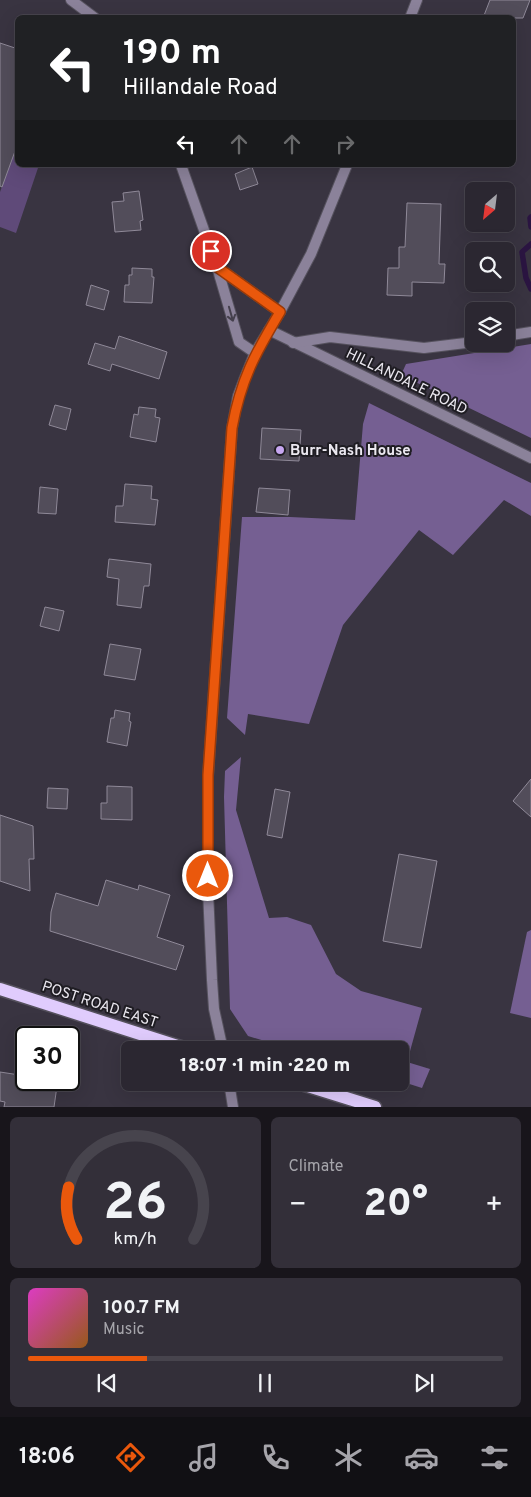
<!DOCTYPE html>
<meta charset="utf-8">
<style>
:root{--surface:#2b2731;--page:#332f39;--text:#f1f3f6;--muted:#a6a5ab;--line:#47444d;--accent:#ea580c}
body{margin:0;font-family:Overpass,sans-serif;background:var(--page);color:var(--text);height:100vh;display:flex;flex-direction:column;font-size:19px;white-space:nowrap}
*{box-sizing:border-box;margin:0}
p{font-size:16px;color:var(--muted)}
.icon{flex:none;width:28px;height:28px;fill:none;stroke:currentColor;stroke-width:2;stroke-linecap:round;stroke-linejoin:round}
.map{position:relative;height:1107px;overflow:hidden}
.details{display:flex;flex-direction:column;gap:10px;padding:10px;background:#18151b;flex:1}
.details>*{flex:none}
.hud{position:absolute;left:15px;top:15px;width:501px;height:152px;border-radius:8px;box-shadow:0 5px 20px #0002,0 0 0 1px var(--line);background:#202124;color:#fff;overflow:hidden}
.needle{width:32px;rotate:208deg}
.fabs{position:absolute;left:465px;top:182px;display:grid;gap:10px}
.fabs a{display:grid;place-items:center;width:50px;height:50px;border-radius:8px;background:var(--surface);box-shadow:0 5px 20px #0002,0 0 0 1px var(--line);font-size:25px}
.speed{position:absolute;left:15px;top:1026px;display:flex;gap:10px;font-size:25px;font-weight:700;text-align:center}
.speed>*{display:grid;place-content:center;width:65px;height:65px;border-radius:50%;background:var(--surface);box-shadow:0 5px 20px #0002,0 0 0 1px var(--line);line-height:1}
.speed .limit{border:2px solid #111;border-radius:8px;background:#fff;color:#111}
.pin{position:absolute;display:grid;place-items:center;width:42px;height:42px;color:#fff;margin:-21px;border:2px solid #fff;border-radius:50%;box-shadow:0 1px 5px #0007}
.me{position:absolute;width:55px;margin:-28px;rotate:0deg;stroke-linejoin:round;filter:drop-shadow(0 0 4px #0008)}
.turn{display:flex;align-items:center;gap:18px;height:105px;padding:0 25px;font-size:22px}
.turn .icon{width:65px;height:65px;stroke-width:2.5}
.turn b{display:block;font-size:35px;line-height:42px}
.lanes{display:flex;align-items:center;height:48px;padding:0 25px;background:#0003;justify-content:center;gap:25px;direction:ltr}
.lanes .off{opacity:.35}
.big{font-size:38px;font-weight:800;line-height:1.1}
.details .widget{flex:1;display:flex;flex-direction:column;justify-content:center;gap:8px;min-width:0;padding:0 18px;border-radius:8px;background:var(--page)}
.details .dial{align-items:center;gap:0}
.dial svg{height:130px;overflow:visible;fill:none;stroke:var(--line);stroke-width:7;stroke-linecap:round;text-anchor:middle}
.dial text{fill:var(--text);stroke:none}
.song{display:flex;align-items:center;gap:15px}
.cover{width:60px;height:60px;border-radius:8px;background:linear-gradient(135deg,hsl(310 70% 55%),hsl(30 70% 35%))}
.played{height:5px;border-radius:2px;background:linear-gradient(90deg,var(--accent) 25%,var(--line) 25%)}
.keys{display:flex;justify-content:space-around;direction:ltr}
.heat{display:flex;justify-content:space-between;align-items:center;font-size:28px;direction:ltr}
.details .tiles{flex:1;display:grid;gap:10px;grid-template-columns:1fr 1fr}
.widget:last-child{grid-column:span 2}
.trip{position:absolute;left:121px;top:1041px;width:288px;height:50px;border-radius:8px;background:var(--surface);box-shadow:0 5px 20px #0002,0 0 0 1px var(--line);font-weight:800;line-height:50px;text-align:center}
.menu{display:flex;height:80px;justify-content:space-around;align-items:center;background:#111014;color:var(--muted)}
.menu .icon{width:35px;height:35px}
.menu .current{color:var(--accent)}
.menu b{font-size:22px;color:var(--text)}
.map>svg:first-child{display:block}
.green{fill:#5f4a79}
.forest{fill:#755f92}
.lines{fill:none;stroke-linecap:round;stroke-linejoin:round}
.stream{stroke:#2b1542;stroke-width:5.5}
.building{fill:#524d5a;stroke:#8f8998}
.minor-casing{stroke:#55515d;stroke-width:12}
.primary-casing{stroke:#55515d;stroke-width:15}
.minor{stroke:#8b829a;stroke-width:10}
.primary{stroke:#e0ccfd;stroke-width:12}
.oneway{stroke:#45404d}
.route-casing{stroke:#983908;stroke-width:12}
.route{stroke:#ea580c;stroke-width:9}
.poi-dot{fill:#c6a6f0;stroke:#1f1d23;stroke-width:2}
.labels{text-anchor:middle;stroke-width:4;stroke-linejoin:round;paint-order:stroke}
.street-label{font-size:15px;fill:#ebe8f0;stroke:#1f1d23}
.poi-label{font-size:15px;font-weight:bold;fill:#ebe8f0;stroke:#1f1d23;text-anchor:start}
</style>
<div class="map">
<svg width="531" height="1107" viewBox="0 0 531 1107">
<rect width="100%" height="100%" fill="#393441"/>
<path class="green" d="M14 153 17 154 18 165H39L16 233 0 227V192Z"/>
<g class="forest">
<path d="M531 344V438L401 375 406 364Z"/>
<path d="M369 403 531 483V516L504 500 453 555 419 530 343 625 309 724 248 714 245 735 227 718 242 517H290L355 520 363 424Z"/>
<path d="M241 757 236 810 269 918 287 917 311 925 336 974 361 991 422 1008 407 1062 430 1069 422 1088 400 1081V1050H295L248 1036 230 1009 224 797 225 771Z"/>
<path d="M531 930V1018L510 1013 527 932Z"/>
</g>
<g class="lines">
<g class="stream">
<path d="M531 217 530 218 531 227"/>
<path d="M531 244 522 252 526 278 531 289"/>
</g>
</g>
<g class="building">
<path d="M490 0H530L523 18H483Z"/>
<path d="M0 43 18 49V143L2 187 0 186Z"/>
<path d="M252 167 258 184 240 190 235 174Z"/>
<path d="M139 191 143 220 140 221 141 230 115 232 112 202 124 201 123 193Z"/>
<path d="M407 203 441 204 439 264H445L444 283 412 282V296L387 295 388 268H399V247H405Z"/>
<path d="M132 268 152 269V277H154L152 303 124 302 125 285H129V275H132Z"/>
<path d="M91 285 109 291 104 310 86 305Z"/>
<path d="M119 336 167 352 159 379 112 364 110 371 88 364 95 343 115 349Z"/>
<path d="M55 405 71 409 66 430 49 425Z"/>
<path d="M139 407 156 409 155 417 160 418 156 442 130 437 134 414 138 415Z"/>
<path d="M262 428 301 430 299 461 260 459Z"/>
<path d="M125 484 152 486 151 499 158 500 155 525 115 522 116 506H123Z"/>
<path d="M40 487 58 489 56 514 38 513Z"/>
<path d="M259 488 290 490 288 515 256 512Z"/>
<path d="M109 559 151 564 149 586H144L141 608 117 605 119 579 107 577Z"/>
<path d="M45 607 64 611 59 631 40 626Z"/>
<path d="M110 644 141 649 135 680 104 675Z"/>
<path d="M115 710 130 713 129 721 131 722 127 746 107 742 111 718H114Z"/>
<path d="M531 779V817L513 801Z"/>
<path d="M107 786 132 787V820L101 819V803H107Z"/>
<path d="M48 788 68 789 67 809 47 808Z"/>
<path d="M275 789 290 792 282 838 267 835Z"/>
<path d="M0 815 33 826 34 859H29L30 891 0 881Z"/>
<path d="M399 854 437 861 421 948 383 941Z"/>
<path d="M106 880 138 890 139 885 170 895 157 937 184 946 176 970 50 931 51 912 56 893 98 906Z"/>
<path d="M0 1072 26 1076V1080H43L42 1084 57 1086 54 1107H4L5 1102 0 1101Z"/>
</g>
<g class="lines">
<defs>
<g id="minor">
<path d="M71 0 95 18"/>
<path d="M410 18 417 0"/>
<path d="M181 165 217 267 239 342 255 353"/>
<path d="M217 267 280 312"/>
<path d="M269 330 531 458"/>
<path d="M506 336 531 332"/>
<path d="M293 343 330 337 424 348 474 342"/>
<path d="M223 1050 214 1009 212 980 208 891V777L232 428 238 396 244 380 255 353 280 312 311 254 347 165"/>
<path d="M229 1082 233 1107"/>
</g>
<g id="primary">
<path d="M0 989 190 1050"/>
<path d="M295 1082 375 1107"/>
</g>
</defs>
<use href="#minor" class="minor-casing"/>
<use href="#primary" class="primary-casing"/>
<use href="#minor" class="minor"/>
<use href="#primary" class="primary"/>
</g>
<defs><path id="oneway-shaft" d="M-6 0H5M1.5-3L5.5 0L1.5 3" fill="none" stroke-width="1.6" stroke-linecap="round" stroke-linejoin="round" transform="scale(1.25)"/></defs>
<use class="oneway" href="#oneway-shaft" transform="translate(231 314) rotate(74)"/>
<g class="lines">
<defs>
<path id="route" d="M208 876V775L232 428C241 379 255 354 280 312L217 267 211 251"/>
</defs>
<use href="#route" class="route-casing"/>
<use href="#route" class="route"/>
</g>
<circle class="poi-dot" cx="280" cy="450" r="5"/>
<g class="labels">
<g class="street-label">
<text transform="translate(407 381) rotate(26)" y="5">HILLANDALE ROAD</text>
<text transform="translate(100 1004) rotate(18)" y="5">POST ROAD EAST</text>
</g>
<g class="poi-label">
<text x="290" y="455">Burr-Nash House</text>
</g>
</g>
</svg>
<div class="fabs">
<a><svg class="needle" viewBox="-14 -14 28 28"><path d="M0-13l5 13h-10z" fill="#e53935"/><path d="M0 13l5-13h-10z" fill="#a6a5ab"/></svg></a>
<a><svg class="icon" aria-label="search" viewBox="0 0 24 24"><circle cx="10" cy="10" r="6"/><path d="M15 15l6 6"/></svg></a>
<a><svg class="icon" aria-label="layers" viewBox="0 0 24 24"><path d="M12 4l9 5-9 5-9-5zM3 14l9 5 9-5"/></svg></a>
</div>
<div class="speed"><div class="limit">30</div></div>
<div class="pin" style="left:211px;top:251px;background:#d93025"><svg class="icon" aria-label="arrive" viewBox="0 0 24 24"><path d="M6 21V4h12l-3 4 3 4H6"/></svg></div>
<svg class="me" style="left:208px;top:876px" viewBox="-20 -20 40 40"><circle r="17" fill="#ea580c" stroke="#fff" stroke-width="3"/><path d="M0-11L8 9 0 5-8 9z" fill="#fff"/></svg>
<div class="trip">18:07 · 1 min · 220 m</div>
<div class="hud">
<div class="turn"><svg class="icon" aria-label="left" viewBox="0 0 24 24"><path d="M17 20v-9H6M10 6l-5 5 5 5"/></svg><div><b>190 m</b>Hillandale Road</div></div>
<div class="lanes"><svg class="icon" aria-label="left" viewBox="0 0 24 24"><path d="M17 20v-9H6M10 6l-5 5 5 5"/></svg><svg class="icon off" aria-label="ahead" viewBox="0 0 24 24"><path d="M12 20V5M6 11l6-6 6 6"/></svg><svg class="icon off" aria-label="ahead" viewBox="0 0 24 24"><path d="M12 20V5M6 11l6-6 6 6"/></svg><svg class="icon off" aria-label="right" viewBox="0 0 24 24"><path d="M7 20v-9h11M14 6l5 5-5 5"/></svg></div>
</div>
</div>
<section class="details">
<div class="tiles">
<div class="widget dial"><svg viewBox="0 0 100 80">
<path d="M14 69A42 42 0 1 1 86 69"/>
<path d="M14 69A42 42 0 0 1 9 37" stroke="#ea580c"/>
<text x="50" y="56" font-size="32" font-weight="700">26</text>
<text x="50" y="72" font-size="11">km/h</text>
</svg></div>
<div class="widget"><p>Climate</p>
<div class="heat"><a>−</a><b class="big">20°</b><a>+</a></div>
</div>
<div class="widget">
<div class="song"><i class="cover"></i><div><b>100.7 FM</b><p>Music</p></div></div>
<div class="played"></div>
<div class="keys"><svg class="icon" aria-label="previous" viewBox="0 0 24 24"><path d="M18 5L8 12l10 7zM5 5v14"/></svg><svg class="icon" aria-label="pause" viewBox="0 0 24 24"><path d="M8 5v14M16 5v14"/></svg><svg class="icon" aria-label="next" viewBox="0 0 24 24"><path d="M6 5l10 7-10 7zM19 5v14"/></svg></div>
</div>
</div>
</section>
<nav class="menu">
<b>18:06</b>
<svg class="icon current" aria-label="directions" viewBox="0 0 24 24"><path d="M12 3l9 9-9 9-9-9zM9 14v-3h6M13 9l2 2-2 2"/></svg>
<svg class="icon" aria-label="music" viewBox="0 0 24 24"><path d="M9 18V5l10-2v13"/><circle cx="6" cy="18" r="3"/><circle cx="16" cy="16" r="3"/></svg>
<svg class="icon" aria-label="phone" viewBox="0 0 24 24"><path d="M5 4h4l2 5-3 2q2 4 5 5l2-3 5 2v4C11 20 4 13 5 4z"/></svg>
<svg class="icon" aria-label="climate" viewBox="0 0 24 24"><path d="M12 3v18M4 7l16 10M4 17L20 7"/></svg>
<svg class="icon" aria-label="car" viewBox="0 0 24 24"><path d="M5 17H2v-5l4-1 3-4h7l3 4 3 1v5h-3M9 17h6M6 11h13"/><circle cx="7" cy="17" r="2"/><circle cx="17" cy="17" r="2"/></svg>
<svg class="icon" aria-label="filters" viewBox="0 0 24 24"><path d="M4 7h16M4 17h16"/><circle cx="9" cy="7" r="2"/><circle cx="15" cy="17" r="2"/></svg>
</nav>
